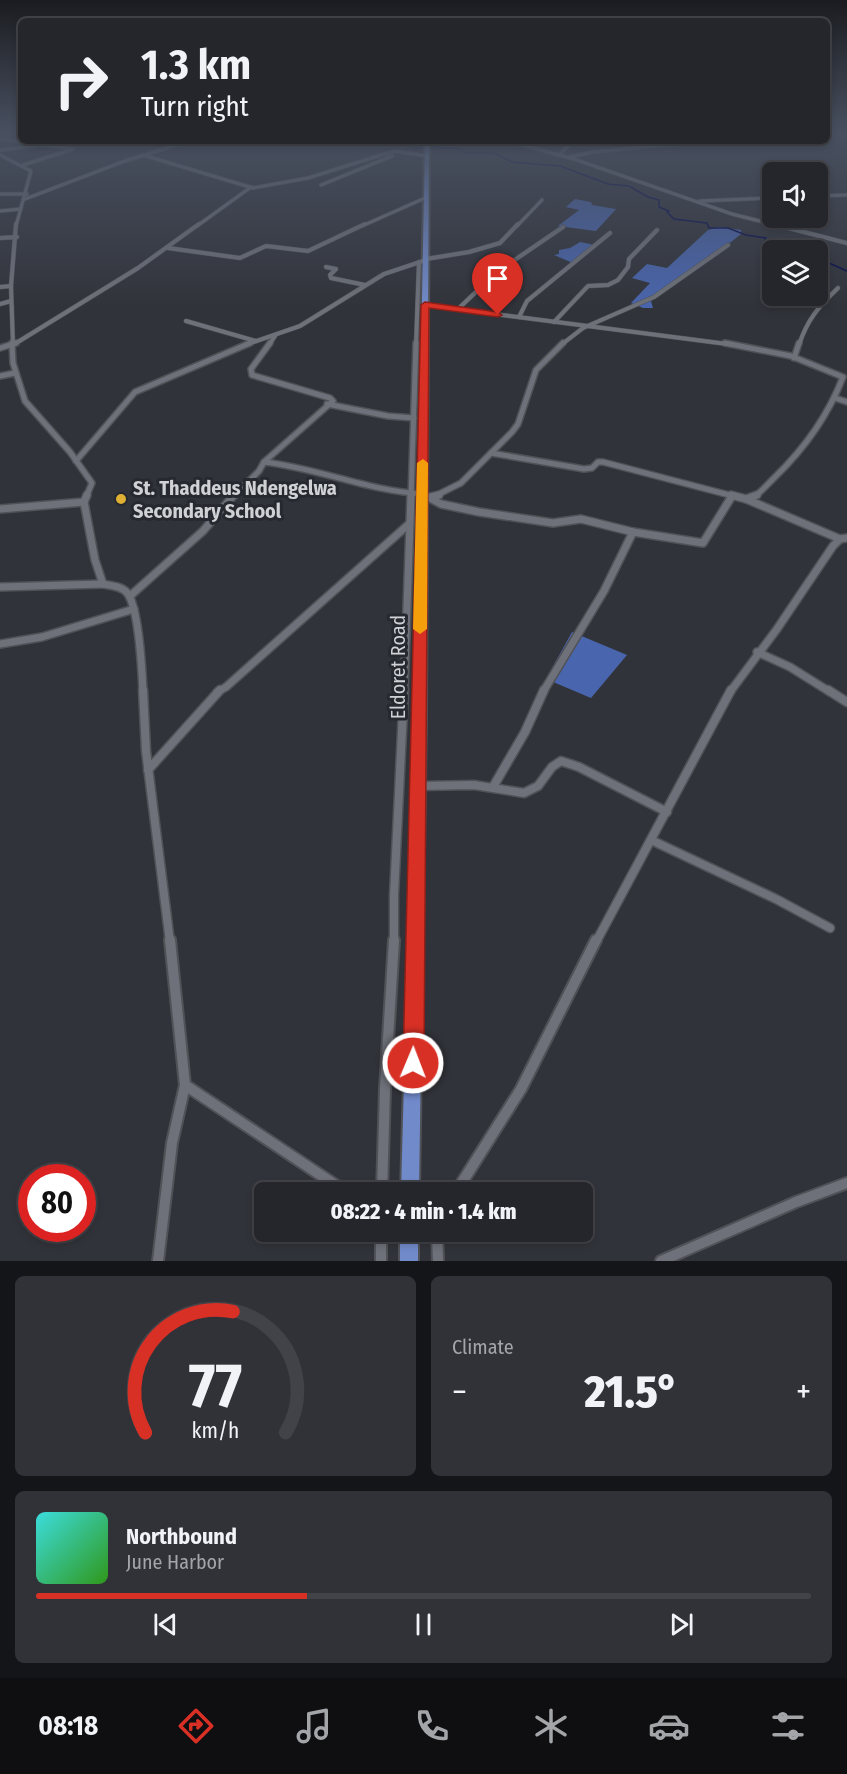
<!DOCTYPE html>
<meta charset="utf-8">
<style>
:root{--surface:#25262c;--page:#313238;--text:#f1f3f6;--muted:#a3a5a9;--line:#424348;--accent:#d93025}
body{margin:0;font-family:"Fira Sans Condensed",sans-serif;background:var(--page);color:var(--text);height:100vh;display:flex;flex-direction:column;font-size:22px;white-space:nowrap}
*{box-sizing:border-box;margin:0}
p{font-size:20px;color:var(--muted)}
.icon{flex:none;width:33px;height:33px;fill:none;stroke:currentColor;stroke-width:2;stroke-linecap:round;stroke-linejoin:round}
.map{position:relative;height:1261px;overflow:hidden}
.panel{display:flex;flex-direction:column;gap:15px;padding:15px;background:#141518;flex:1}
.panel>*{flex:none}
.guide{position:absolute;left:18px;top:18px;width:812px;height:126px;border-radius:9px;box-shadow:0 3px 9px #0003,0 0 0 2px var(--line);background:#25262c;color:var(--text);overflow:hidden}
.fabs{position:absolute;left:762px;top:162px;display:grid;gap:12px}
.fabs a{display:grid;place-items:center;width:66px;height:66px;border-radius:9px;background:var(--surface);box-shadow:0 3px 9px #0003,0 0 0 2px var(--line);font-size:30px}
.speed{position:absolute;left:18px;top:1164px;display:flex;gap:12px;font-size:30px;font-weight:700;text-align:center}
.speed>*{display:grid;place-content:center;width:78px;height:78px;border-radius:50%;background:var(--surface);box-shadow:0 3px 9px #0003,0 0 0 2px var(--line);line-height:1}
.speed .limit{border:9px solid #d22;background:#fff;color:#111}
.pin{position:absolute;display:grid;place-items:center;width:51px;height:51px;color:#fff;margin:-62px -26px;border-radius:50% 50% 50% 0;rotate:-45deg;box-shadow:0 0 6px #0007}
.pin .icon{rotate:45deg}
.me{position:absolute;width:66px;margin:-33px;rotate:1deg;stroke-linejoin:round;filter:drop-shadow(0 0 4px #0008)}
.turn{display:flex;align-items:center;gap:21px;height:126px;padding:0 24px;font-size:27px}
.turn .icon{width:78px;height:78px;stroke-width:2.5}
.turn b{display:block;font-size:42px;line-height:51px}
.big{font-size:45px;font-weight:800;line-height:1.1}
.panel .widget{flex:1;display:flex;flex-direction:column;justify-content:center;gap:9px;min-width:0;padding:0 21px;border-radius:9px;background:var(--page)}
.panel .dial{align-items:center;gap:0}
.dial svg{height:156px;overflow:visible;fill:none;stroke:var(--line);stroke-width:7;stroke-linecap:round;text-anchor:middle}
.dial text{fill:var(--text);stroke:none}
.song{display:flex;align-items:center;gap:18px}
.cover{width:72px;height:72px;border-radius:9px;background:linear-gradient(135deg,hsl(180 70% 55%),hsl(110 70% 35%))}
.played{height:6px;border-radius:3px;background:linear-gradient(90deg,var(--accent) 35%,var(--line) 35%)}
.keys{display:flex;justify-content:space-around;direction:ltr}
.heat{display:flex;justify-content:space-between;align-items:center;font-size:33px;direction:ltr}
.panel .tiles{flex:1;display:grid;gap:15px;grid-template-columns:1fr 1fr}
.widget:last-child{grid-column:span 2}
.trip{position:absolute;left:254px;top:1182px;width:339px;height:60px;border-radius:9px;background:var(--surface);box-shadow:0 3px 9px #0003,0 0 0 2px var(--line);font-weight:800;line-height:60px;text-align:center}
.menu{display:flex;height:96px;justify-content:space-around;align-items:center;background:#0f0f12;color:var(--muted)}
.menu .icon{width:42px;height:42px}
.menu .selected{color:var(--accent)}
.menu b{font-size:27px;color:var(--text)}
.map>svg:first-child{display:block}
.forest{fill:#4965ad}
.lines{fill:none;stroke-linecap:round;stroke-linejoin:round}
.stream{stroke:#040a4d;stroke-width:1.5}
.minor-far5-casing{stroke:#505257;stroke-width:4.5}
.minor-far4-casing{stroke:#505257;stroke-width:5}
.minor-far3-casing{stroke:#505257;stroke-width:8}
.minor-far2-casing{stroke:#505257;stroke-width:10}
.minor-far1-casing{stroke:#505257;stroke-width:11}
.minor-casing{stroke:#505257;stroke-width:14}
.trunk-casing{stroke:#505257;stroke-width:4}
.minor-far5{stroke:#6e7179;stroke-width:3}
.minor-far4{stroke:#6e7179;stroke-width:4}
.minor-far3{stroke:#6e7179;stroke-width:5}
.minor-far2{stroke:#6e7179;stroke-width:7}
.minor-far1{stroke:#6e7179;stroke-width:8}
.minor{stroke:#6e7179;stroke-width:10}
.trunk{fill:#718aca;fill-rule:evenodd}
.route{fill:#d93025;stroke:#8d1f18;stroke-width:1.5}
.slow{fill:#f59e0b}
.poi-dot{fill:#dfb034;stroke:#272930;stroke-width:2}
.labels{text-anchor:middle;stroke-width:6;stroke-linejoin:round;paint-order:stroke}
.poi-label{font-size:20px;font-weight:bold;fill:#cfd1d5;stroke:#272930;text-anchor:start}
.street-label{font-size:20px;fill:#cfd1d5;stroke:#272930}
</style>
<div class="map">
<svg width="847" height="1261" viewBox="0 0 847 1261">
<rect width="100%" height="100%" fill="#31333a"/>
<g class="forest">
<path d="M575 199 591 202 592 205 616 209 596 231 558 226 579 210 566 207Z"/>
<path d="M719 227 741 230V234L700 267 651 301 653 308H643L631 303 650 283 632 278 647 264 667 268 708 230Z"/>
<path d="M580 242 595 245 573 263 554 255 559 254V250L570 248Z"/>
<path d="M572 632 627 655 591 698 546 679Z"/>
</g>
<g class="lines">
<g class="stream">
<path d="M398 141 407 142 415 149 423 147"/>
<path d="M430 147 461 149 465 153H494L512 162 560 166 608 184 629 186 648 197 659 200V207L669 211 667 212 674 219 707 223 709 228H728L746 235 766 238 763 244 766 246 805 245 813 250"/>
<path d="M818 258 847 271"/>
</g>
<defs>
<g id="minor-far5">
<path d="M0 139 73 149 23 165"/>
<path d="M507 141 574 159 732 214 779 226"/>
<path d="M0 150 36 146"/>
<path d="M0 155 31 171 16 226"/>
<path d="M143 155 253 188 308 178 394 151 427 156"/>
<path d="M559 155 573 141"/>
<path d="M570 157 592 152 710 141"/>
<path d="M321 185 392 156"/>
<path d="M0 194H27"/>
<path d="M818 196 847 195"/>
<path d="M25 199 122 162 189 141"/>
<path d="M700 201 772 198"/>
<path d="M0 211 21 209"/>
<path d="M197 226 251 187"/>
<path d="M362 226 425 198"/>
<path d="M517 226 542 200"/>
</g>
<g id="minor-far4">
<path d="M773 224 847 243"/>
<path d="M0 238 17 237"/>
<path d="M168 248 240 258 266 246 308 251 365 224"/>
<path d="M426 259 469 252 500 243 518 224"/>
<path d="M326 267 336 269 330 275 331 278 365 285"/>
<path d="M0 287 11 286"/>
<path d="M0 304 11 301"/>
<path d="M425 305 735 345"/>
<path d="M458 309 497 272 563 227"/>
<path d="M519 317 527 301 610 233"/>
<path d="M186 321 256 341"/>
<path d="M554 322 588 286 608 285 618 280 628 267 629 259 657 230"/>
<path d="M13 345 11 286 16 224"/>
<path d="M13 345 138 268 199 224"/>
<path d="M245 345 300 326 384 274 423 261"/>
<path d="M269 345 275 336"/>
<path d="M416 345 419 262"/>
<path d="M561 345 583 328 654 297 728 245"/>
<path d="M799 345C807 320 819 306 838 288"/>
</g>
<g id="minor-far3">
<path d="M12 343 13 363 25 401 70 452 92 483 86 497"/>
<path d="M725 343 791 356 843 377C828 416 805 448 775 477 768 484 762 491 754 497"/>
<path d="M0 348 16 343"/>
<path d="M794 358 799 343"/>
<path d="M0 376 15 373"/>
<path d="M835 398 847 402"/>
<path d="M327 404 388 416 414 418"/>
<path d="M491 453 584 469 592 468 598 462H603L737 497"/>
<path d="M76 461 135 392 250 343"/>
<path d="M264 462 333 401 330 398 252 375 251 369 270 343"/>
<path d="M233 497 259 471 264 462C318 468 368 491 423 494"/>
<path d="M411 497 416 343"/>
<path d="M433 497 461 483 512 432 518 424 536 370 563 343"/>
</g>
<g id="minor-far2">
<path d="M731 495 746 499 840 539"/>
<path d="M430 498 441 504 479 512 553 523 581 519 633 532"/>
<path d="M422 499 439 495"/>
<path d="M746 499 757 495"/>
<path d="M84 502 95 560 103 584C111 586 123 586 128 594 139 611 142 670 143 692"/>
<path d="M0 509 84 502 87 495"/>
<path d="M0 587 103 584"/>
<path d="M130 596 203 531 234 495"/>
<path d="M0 644 42 637 134 609"/>
<path d="M757 652 790 667 830 692"/>
<path d="M217 692 226 687 409 524"/>
<path d="M404 692 411 495"/>
<path d="M543 692 604 591 633 532 703 543 732 496"/>
<path d="M730 692 777 629 833 546 840 539 847 538"/>
</g>
<g id="minor-far1">
<path d="M143 690 146 751 170 942"/>
<path d="M828 690 847 702"/>
<path d="M148 770 220 690"/>
<path d="M418 786 474 785 524 793 538 786 552 767 561 761 579 767 667 812"/>
<path d="M493 787 525 732 544 690"/>
<path d="M651 840 776 899 830 928"/>
<path d="M394 942V895L404 690"/>
<path d="M596 942 731 690"/>
</g>
<g id="minor">
<path d="M185 1085 346 1192"/>
<path d="M382 1192 385 1089 394 940"/>
<path d="M456 1192 521 1089 596 940"/>
<path d="M381 1232V1261"/>
<path d="M437 1232 438 1261"/>
<path d="M158 1261 172 1143 185 1085 170 940"/>
<path d="M661 1261 796 1202 847 1183"/>
</g>
<g id="trunk">
<path d="M425 141H429L426 717 419 1192H401L414 717Z"/>
<rect x="400" y="1232" width="18" height="29"/>
</g>
</defs>
<use href="#minor-far5" class="minor-far5-casing"/>
<use href="#minor-far4" class="minor-far4-casing"/>
<use href="#minor-far3" class="minor-far3-casing"/>
<use href="#minor-far2" class="minor-far2-casing"/>
<use href="#minor-far1" class="minor-far1-casing"/>
<use href="#minor" class="minor-casing"/>
<use href="#trunk" class="trunk-casing"/>
<use href="#minor-far5" class="minor-far5"/>
<use href="#minor-far4" class="minor-far4"/>
<use href="#minor-far3" class="minor-far3"/>
<use href="#minor-far2" class="minor-far2"/>
<use href="#minor-far1" class="minor-far1"/>
<use href="#minor" class="minor"/>
<use href="#trunk" class="trunk"/>
</g>
<linearGradient id="sky" x2="0" y2="1"><stop stop-color="#1b1c20"/><stop offset="0.43" stop-color="#485060"/><stop offset="1" stop-color="#485060" stop-opacity="0"/></linearGradient>
<rect width="847" height="309" fill="url(#sky)"/>
<path class="route" d="M425 302 498 312 502 315 498 317 429 308 424 1063 421 1070 413 1073 406 1070 403 1063 421 305Z"/>
<path class="slow" d="M423 459 428 463 427 629 420 634 413 629 417 463Z"/>
<circle class="poi-dot" cx="121" cy="499" r="6"/>
<g class="labels">
<g class="poi-label">
<text x="133" y="495">St. Thaddeus Ndengelwa<tspan x="133" dy="23">Secondary School</tspan></text>
</g>
<g class="street-label">
<text transform="translate(398 667) rotate(-90)" y="7">Eldoret Road</text>
</g>
</g>
</svg>
<div class="fabs">
<a><svg class="icon" aria-label="sound" viewBox="0 0 24 24"><path d="M4 9h4l5-4v14l-5-4H4zM17 9q2 3 0 6"/></svg></a>
<a><svg class="icon" aria-label="layers" viewBox="0 0 24 24"><path d="M12 4l9 5-9 5-9-5zM3 14l9 5 9-5"/></svg></a>
</div>
<div class="speed"><div class="limit">80</div></div>
<div class="pin" style="left:498px;top:315px;background:#d93025"><svg class="icon" aria-label="arrive" viewBox="0 0 24 24"><path d="M6 21V4h12l-3 4 3 4H6"/></svg></div>
<svg class="me" style="left:413px;top:1063px" viewBox="-20 -20 40 40"><circle r="17" fill="#d93025" stroke="#fff" stroke-width="3"/><path d="M0-11L8 9 0 5-8 9z" fill="#fff"/></svg>
<div class="trip">08:22 · 4 min · 1.4 km</div>
<div class="guide">
<div class="turn"><svg class="icon" aria-label="right" viewBox="0 0 24 24"><path d="M7 20v-9h11M14 6l5 5-5 5"/></svg><div><b>1.3 km</b>Turn right</div></div>
</div>
</div>
<section class="panel">
<div class="tiles">
<div class="widget dial"><svg viewBox="0 0 100 80">
<path d="M14 69A42 42 0 1 1 86 69"/>
<path d="M14 69A42 42 0 0 1 59 7" stroke="#d93025"/>
<text x="50" y="56" font-size="32" font-weight="700">77</text>
<text x="50" y="72" font-size="11">km/h</text>
</svg></div>
<div class="widget"><p>Climate</p>
<div class="heat"><a>−</a><b class="big">21.5°</b><a>+</a></div>
</div>
<div class="widget">
<div class="song"><i class="cover"></i><div><b>Northbound</b><p>June Harbor</p></div></div>
<div class="played"></div>
<div class="keys"><svg class="icon" aria-label="previous" viewBox="0 0 24 24"><path d="M18 5L8 12l10 7zM5 5v14"/></svg><svg class="icon" aria-label="pause" viewBox="0 0 24 24"><path d="M8 5v14M16 5v14"/></svg><svg class="icon" aria-label="next" viewBox="0 0 24 24"><path d="M6 5l10 7-10 7zM19 5v14"/></svg></div>
</div>
</div>
</section>
<nav class="menu">
<b>08:18</b>
<svg class="icon selected" aria-label="directions" viewBox="0 0 24 24"><path d="M12 3l9 9-9 9-9-9zM9 14v-3h6M13 9l2 2-2 2"/></svg>
<svg class="icon" aria-label="music" viewBox="0 0 24 24"><path d="M9 18V5l10-2v13"/><circle cx="6" cy="18" r="3"/><circle cx="16" cy="16" r="3"/></svg>
<svg class="icon" aria-label="phone" viewBox="0 0 24 24"><path d="M5 4h4l2 5-3 2q2 4 5 5l2-3 5 2v4C11 20 4 13 5 4z"/></svg>
<svg class="icon" aria-label="climate" viewBox="0 0 24 24"><path d="M12 3v18M4 7l16 10M4 17L20 7"/></svg>
<svg class="icon" aria-label="car" viewBox="0 0 24 24"><path d="M5 17H2v-5l4-1 3-4h7l3 4 3 1v5h-3M9 17h6M6 11h13"/><circle cx="7" cy="17" r="2"/><circle cx="17" cy="17" r="2"/></svg>
<svg class="icon" aria-label="filters" viewBox="0 0 24 24"><path d="M4 7h16M4 17h16"/><circle cx="9" cy="7" r="2"/><circle cx="15" cy="17" r="2"/></svg>
</nav>
